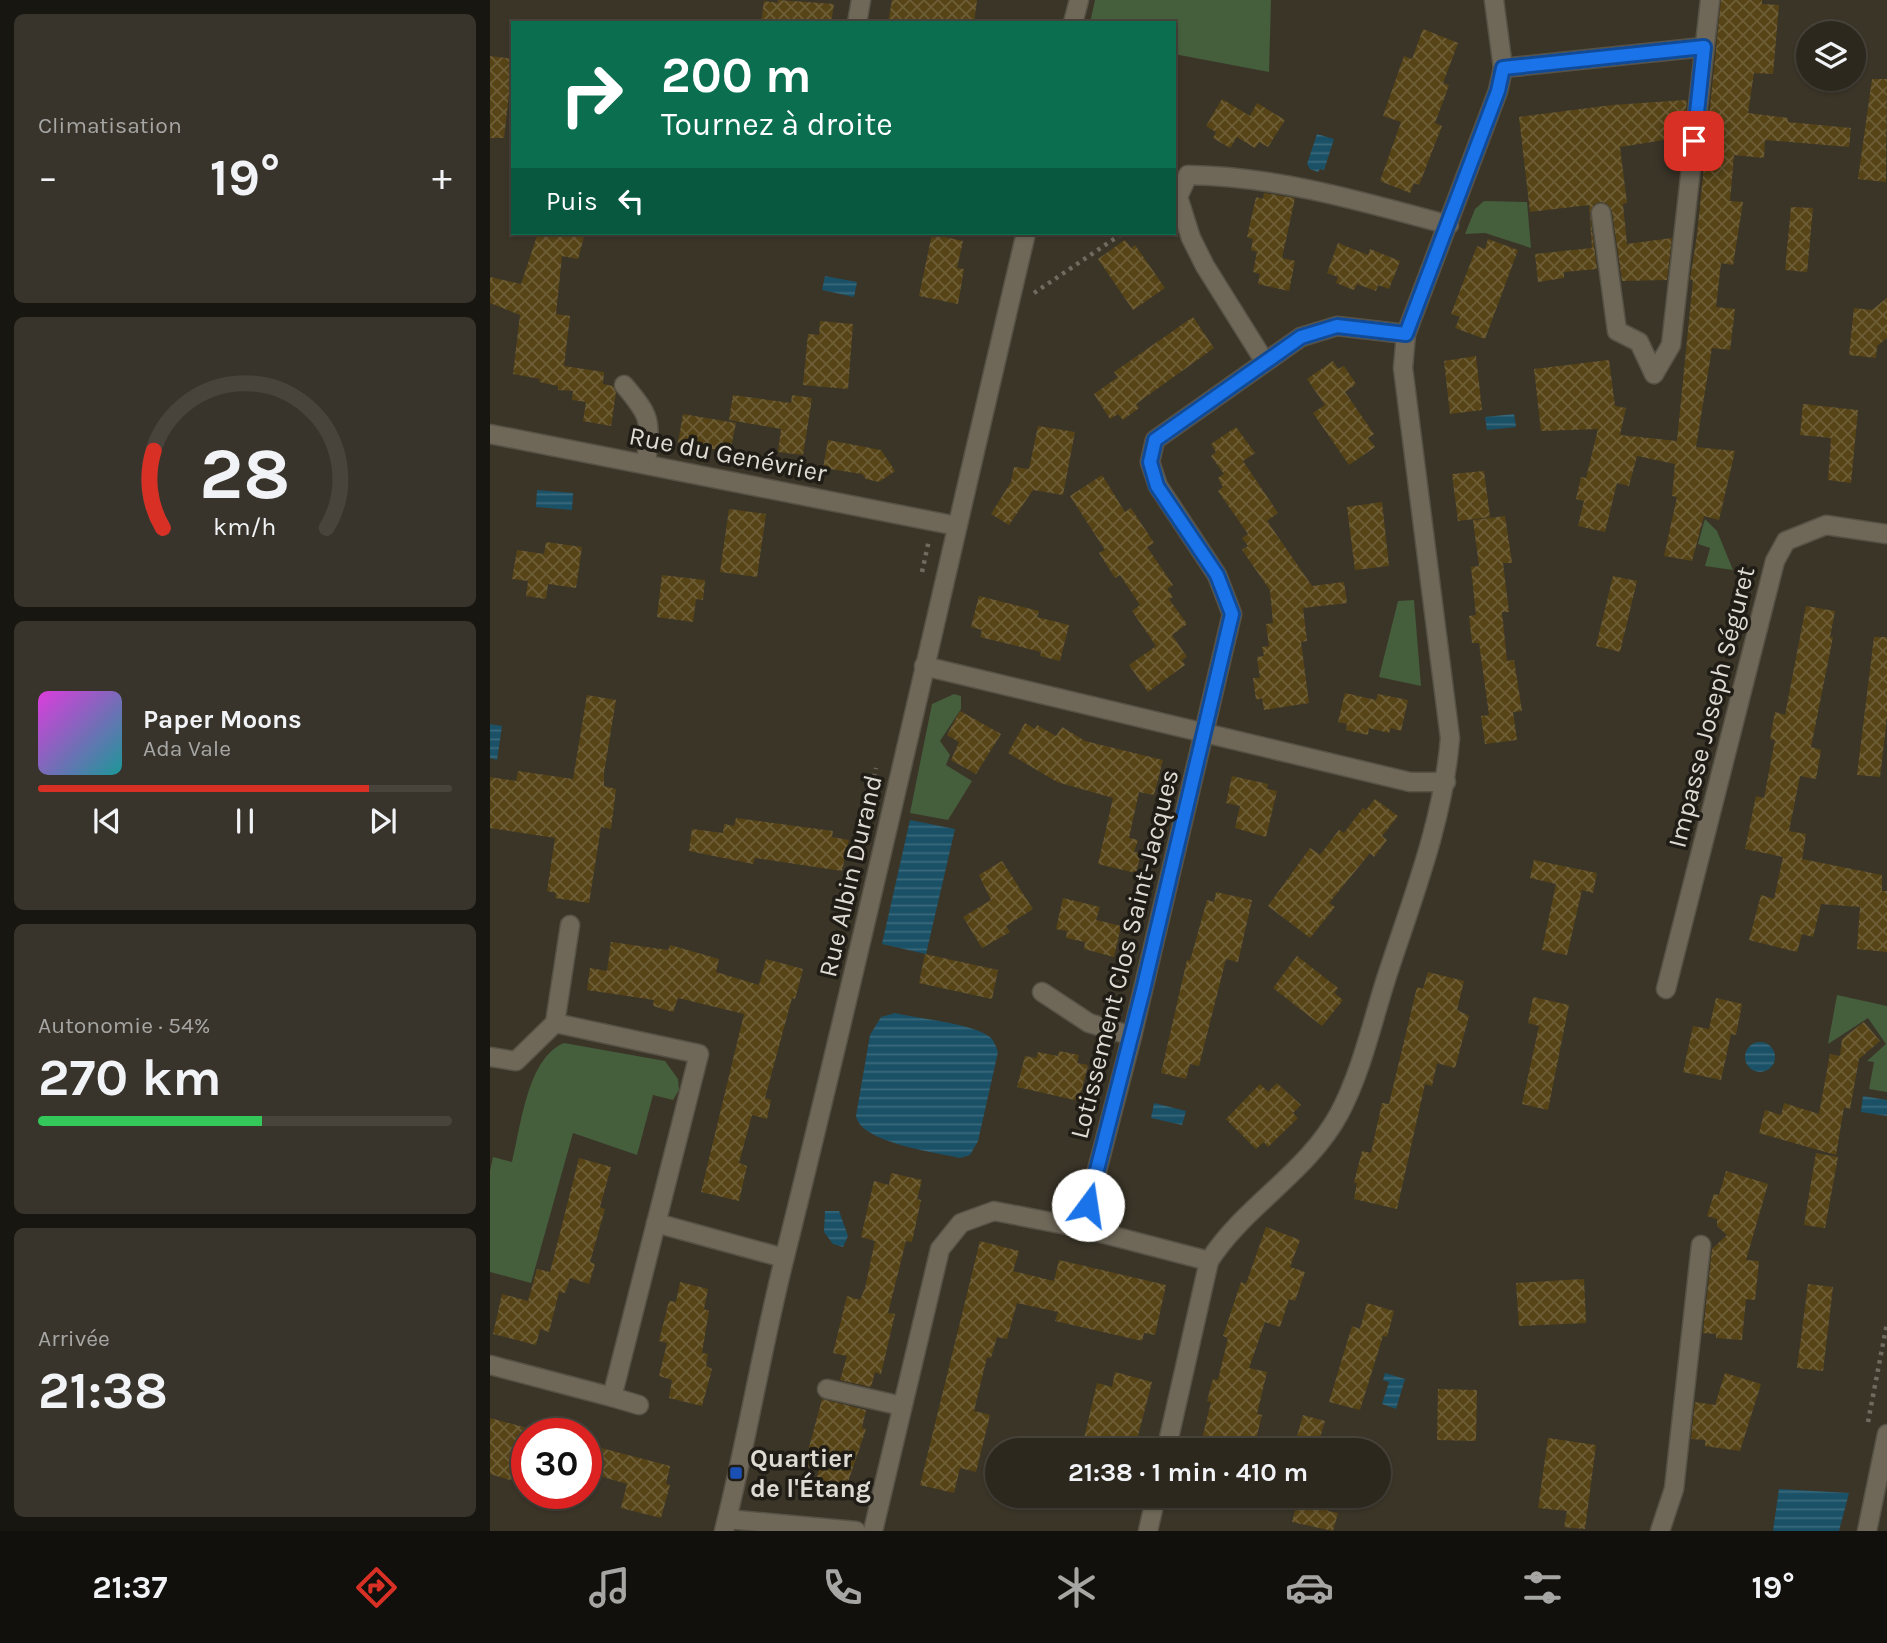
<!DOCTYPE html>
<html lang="fr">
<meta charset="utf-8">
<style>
:root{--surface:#2c281e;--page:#38342b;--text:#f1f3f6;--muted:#a6a6a4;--line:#48443c;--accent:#d93025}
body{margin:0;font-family:Karla,sans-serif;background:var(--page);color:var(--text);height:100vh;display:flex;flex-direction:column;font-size:26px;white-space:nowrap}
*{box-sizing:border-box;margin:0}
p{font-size:23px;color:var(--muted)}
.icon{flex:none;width:38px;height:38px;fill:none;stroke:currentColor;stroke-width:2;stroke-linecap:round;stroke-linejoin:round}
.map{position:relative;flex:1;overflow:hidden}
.side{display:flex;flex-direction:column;gap:14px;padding:14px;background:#181610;width:490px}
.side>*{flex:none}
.guide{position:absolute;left:21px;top:21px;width:665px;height:214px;border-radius:0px;box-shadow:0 2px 5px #0004,0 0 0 2px var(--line);background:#0b6e4f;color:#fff;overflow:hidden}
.buttons{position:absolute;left:1306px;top:21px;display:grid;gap:14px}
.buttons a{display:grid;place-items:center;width:70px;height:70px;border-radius:50%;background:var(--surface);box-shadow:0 2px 5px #0004,0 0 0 2px var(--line);font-size:35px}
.speed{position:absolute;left:21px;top:1418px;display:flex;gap:14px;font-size:35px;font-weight:700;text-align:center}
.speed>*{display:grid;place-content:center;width:91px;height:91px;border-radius:50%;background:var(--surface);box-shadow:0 2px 5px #0004,0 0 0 2px var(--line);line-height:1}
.speed .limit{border:10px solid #d22;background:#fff;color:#111}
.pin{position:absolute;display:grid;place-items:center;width:60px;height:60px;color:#fff;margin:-30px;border-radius:14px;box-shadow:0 4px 10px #0006}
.me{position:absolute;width:77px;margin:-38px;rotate:14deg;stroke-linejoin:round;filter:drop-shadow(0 0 5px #0008)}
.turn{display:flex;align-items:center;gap:24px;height:147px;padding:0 35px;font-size:32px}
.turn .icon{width:91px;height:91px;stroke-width:2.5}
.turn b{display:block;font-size:49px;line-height:60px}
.then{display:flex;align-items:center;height:66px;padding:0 35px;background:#0003;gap:14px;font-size:26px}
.big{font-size:52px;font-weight:700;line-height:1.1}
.side .card{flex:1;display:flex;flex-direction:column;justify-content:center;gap:10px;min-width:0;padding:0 24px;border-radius:10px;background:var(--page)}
.side .dial{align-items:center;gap:0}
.dial svg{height:182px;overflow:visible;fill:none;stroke:var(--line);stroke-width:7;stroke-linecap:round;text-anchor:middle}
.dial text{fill:var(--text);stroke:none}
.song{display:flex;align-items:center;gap:21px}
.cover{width:84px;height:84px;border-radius:10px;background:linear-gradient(135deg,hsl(300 70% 55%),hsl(180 70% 35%))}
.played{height:7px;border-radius:4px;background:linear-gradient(90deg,var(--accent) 80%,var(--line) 80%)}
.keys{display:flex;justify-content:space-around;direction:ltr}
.heat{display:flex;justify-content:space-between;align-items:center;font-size:38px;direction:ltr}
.charge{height:10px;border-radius:5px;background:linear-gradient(90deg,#34c759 54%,var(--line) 0)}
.trip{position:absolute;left:495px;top:1438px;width:406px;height:70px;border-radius:35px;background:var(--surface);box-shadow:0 2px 5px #0004,0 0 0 2px var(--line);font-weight:700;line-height:70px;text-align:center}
.dock{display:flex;height:112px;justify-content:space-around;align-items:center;background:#12100c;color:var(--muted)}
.dock .icon{width:49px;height:49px}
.dock .current{color:var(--accent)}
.dock b{font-size:32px;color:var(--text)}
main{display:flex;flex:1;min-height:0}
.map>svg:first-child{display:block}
.green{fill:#455e3c}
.water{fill:url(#water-rules)}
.building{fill:url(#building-cross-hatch)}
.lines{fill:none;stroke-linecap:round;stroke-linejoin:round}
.minor-casing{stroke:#575246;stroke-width:21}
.path{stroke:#706b5f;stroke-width:4.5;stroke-dasharray:3.5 5;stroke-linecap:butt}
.minor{stroke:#6f6859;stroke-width:18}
.route-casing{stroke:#114b97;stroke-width:18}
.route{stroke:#1a73e8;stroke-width:12}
.transit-dot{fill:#1a4fb4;stroke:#201d17;stroke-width:2.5}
.labels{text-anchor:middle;stroke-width:7;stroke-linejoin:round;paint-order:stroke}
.street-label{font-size:26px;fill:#dedbd2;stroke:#201d17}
.poi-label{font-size:26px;font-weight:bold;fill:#dedbd2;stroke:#201d17;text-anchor:start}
</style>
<main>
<section class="side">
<div class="card"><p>Climatisation</p>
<div class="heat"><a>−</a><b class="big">19°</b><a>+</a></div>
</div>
<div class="card dial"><svg viewBox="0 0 100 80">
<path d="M14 69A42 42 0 1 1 86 69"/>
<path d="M14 69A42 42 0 0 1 10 35" stroke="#d93025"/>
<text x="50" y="56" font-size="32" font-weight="700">28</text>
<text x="50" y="72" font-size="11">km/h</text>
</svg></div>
<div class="card">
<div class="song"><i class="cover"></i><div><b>Paper Moons</b><p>Ada Vale</p></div></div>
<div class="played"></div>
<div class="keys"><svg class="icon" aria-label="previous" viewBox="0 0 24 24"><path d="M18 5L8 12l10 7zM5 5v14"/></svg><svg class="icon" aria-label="pause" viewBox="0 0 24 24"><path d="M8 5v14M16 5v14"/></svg><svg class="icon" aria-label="next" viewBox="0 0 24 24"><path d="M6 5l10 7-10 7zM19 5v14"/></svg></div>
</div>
<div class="card"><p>Autonomie · 54%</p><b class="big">270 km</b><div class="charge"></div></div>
<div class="card"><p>Arrivée</p><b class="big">21:38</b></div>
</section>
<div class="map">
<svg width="1397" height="1531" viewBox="0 0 1397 1531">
<defs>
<pattern id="water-rules" width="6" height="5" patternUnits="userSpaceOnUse" patternTransform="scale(1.75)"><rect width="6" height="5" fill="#1a5167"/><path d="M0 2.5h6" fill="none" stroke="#3b697c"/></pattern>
<pattern id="building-cross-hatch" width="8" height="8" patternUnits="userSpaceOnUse" patternTransform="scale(1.75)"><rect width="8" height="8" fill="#564417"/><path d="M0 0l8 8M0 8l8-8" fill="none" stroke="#6e5e38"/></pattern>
</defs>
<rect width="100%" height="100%" fill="#3b3528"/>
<g class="green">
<path d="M605 0H781L779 72 684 54V23H600Z"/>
<path d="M994 201 1037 202 1041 248 995 233 975 234 985 209Z"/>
<path d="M1215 519 1227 531 1243 570 1215 566 1220 548 1208 544Z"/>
<path d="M924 600 931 686 889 677 908 601Z"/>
<path d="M464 694 471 696V709L450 741 460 755 456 765 482 781 458 820 420 813 442 704Z"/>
<path d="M1347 995 1397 1006V1092L1379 1089 1384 1062 1377 1061 1396 1044 1378 1018 1338 1044Z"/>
<path d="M74 1043 175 1061 188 1079 189 1090 183 1100 163 1095 147 1155 83 1133 41 1283 0 1272V1171L3 1157 22 1162C31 1127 37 1058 74 1043Z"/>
</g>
<g class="water">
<path d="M827 134 844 139 834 170 830 169 828 172 820 169 817 164Z"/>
<path d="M335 276 367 282 364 297 332 290Z"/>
<path d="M1024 414 1026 427 997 430 995 417Z"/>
<path d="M47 490 83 493 82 510 46 507Z"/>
<path d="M0 724 12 726 7 760 0 758Z"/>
<path d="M420 820 465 829 436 954 392 944Z"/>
<path d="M405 1013C429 1019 482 1023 500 1037 504 1040 506 1047 508 1052L488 1141 480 1155 470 1158C445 1152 371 1143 366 1116L380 1035 391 1017Z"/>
<circle cx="1270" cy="1057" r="15"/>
<path d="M1373 1096 1397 1100V1116L1371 1112Z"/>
<path d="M664 1103 696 1111 692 1125 661 1118Z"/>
<path d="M335 1211H349L358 1236 353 1247 343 1244 334 1232Z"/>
<path d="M895 1373 915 1379 906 1409 892 1404 899 1382 893 1380Z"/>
<path d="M1289 1489 1359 1493 1349 1531H1283Z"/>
</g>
<g class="building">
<path d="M288 0 344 4 341 23H271L274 1 288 3Z"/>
<path d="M402 0H487L484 23H398Z"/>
<path d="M1231 0H1272V4L1289 5 1283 74 1264 73 1258 113 1298 118V122L1361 128 1359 147 1275 140 1274 158 1244 155 1240 201 1253 202 1243 265 1231 263 1226 307 1245 309 1240 350 1222 348 1206 447 1245 451 1229 520 1214 516 1202 561 1174 556 1187 497 1182 496 1185 464 1147 456 1139 486 1127 483 1115 532 1088 526 1094 501 1086 499 1091 477 1096 478 1108 429 1051 431 1044 369 1119 360 1125 406 1136 408 1130 435 1187 441 1203 280H1200L1207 235Z"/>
<path d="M933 29 968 43 953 83 959 85 945 123 952 126 929 185 924 183 920 193 890 181 911 122 893 116 914 56 922 59Z"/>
<path d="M0 56 23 59 14 138H0Z"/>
<path d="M1382 79H1397L1396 182 1368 179Z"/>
<path d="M732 99 760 116 767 103 795 120 778 147 769 142 765 148 747 137 740 148 723 138 726 132 716 126Z"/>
<path d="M1197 100 1193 137 1130 147 1137 203 1133 204 1137 244 1182 238 1177 280 1132 281 1122 211 1116 203 1110 202 1104 204 1100 214 1107 269 1074 272V278L1048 282 1045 254 1102 248 1099 205 1040 212 1029 117 1122 105Z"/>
<path d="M774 193 805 198 792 258 805 261 799 291 768 284 770 274 763 272 767 252 761 250 763 239 757 237 766 197 773 199Z"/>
<path d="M1301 207 1323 208 1317 272 1295 270Z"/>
<path d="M48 233H95L88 259 72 256 66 314 80 316 74 366 114 372 113 384 123 386 126 393 121 426 93 421 96 402 82 400 83 391 68 390V386L49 382 50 379 23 374 30 315 0 303V277L31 284Z"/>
<path d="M442 234 473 241 467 268 474 269 468 304 429 296Z"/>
<path d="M998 239 1028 250 995 339 965 328 970 317 961 314 987 246 995 249Z"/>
<path d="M635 240 641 248 645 245 675 288 643 310 608 259Z"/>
<path d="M848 243 878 255 880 249 910 261 899 289 888 285 886 291 867 284 864 290 846 283 848 277 837 273Z"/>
<path d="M1397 298V338L1387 346 1386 358 1359 355 1364 308 1382 310Z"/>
<path d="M703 317 724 348 646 404 649 408 633 420 628 414 620 419 604 394 628 377 624 372Z"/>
<path d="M330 321 363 324 358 389 313 385 318 334 329 335Z"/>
<path d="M986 356 992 410 960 414 954 361Z"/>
<path d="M843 361 848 369 854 366 866 384 855 392 884 434 878 438 885 447 859 465 823 413 835 405 817 379Z"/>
<path d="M243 395 301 403 302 395 322 398 313 455 288 452 291 429 239 420Z"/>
<path d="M1313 404 1368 410 1361 483 1338 480 1341 438 1310 435Z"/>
<path d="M193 414 246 423 240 452 188 443Z"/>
<path d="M548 426 585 432 573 495 543 490 519 525 501 514 521 482 524 467 539 469Z"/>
<path d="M746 427 765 453 753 461 788 513 777 521 822 586 854 582 857 603 813 608 817 641 811 642 819 703 774 710 772 698 766 700 763 678H770L767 657 774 656 772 647 779 646 776 624 783 623 780 590 752 550 758 546 752 538 758 534 728 491 733 487 728 478 734 474 721 456 726 452 721 444Z"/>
<path d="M338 440 391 450 405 471 389 482 376 479 372 474 333 468Z"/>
<path d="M994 471 1000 517 968 521 962 474Z"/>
<path d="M612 475 635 512 641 508 664 543 657 547 683 585 677 589 683 597 679 599 697 624 682 635 697 657 692 660 695 665 658 692 639 665 666 646 642 611 650 605 630 575 625 578 609 553 615 550 580 496Z"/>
<path d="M892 502 899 566 865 570 857 507Z"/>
<path d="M239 509 276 514 267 577 230 572Z"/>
<path d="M1015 516 1022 563H1013L1019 612H1012L1017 661 1024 660 1032 711 1023 712 1027 740 995 744 991 716 999 715 996 693 989 643H982L979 616 986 615 981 567 989 566 983 520Z"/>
<path d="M56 542 92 547 86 588 58 584 56 599 36 596 38 581 22 579 27 550 54 554Z"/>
<path d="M172 575 215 580 213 600 206 599 203 622 167 617Z"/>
<path d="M1123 576 1147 581 1130 652 1106 646Z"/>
<path d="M489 596 549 611 547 617 579 625 570 661 550 656 551 652 490 637 492 630 481 627Z"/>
<path d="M1316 606 1345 611 1340 637H1343L1321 747 1331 750 1326 779 1310 776 1299 831 1316 834 1312 859 1392 875V891H1397V952L1367 949 1370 907 1331 904 1323 937 1312 934 1307 952 1259 940 1271 895 1284 899 1293 857 1255 849 1266 796 1274 798 1285 740 1280 739 1285 712 1295 715Z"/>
<path d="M1384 637H1397V718L1390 777 1367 775Z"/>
<path d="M855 693 886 700 888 694 918 700 911 731 901 728 899 733 879 728 878 735 856 730 857 724 848 722Z"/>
<path d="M97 695 126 700 114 773V786L126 789 121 829 111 827 99 903 65 898 66 893 57 891 65 838 0 828V777L26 781 28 771 83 779Z"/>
<path d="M470 711 511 734 486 774 461 760 469 742 457 735Z"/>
<path d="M535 723 545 729 547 725 566 736 572 727 595 741 673 760 664 795 649 792 639 838 648 840 644 852 651 853 646 873 608 864 623 798 567 782 518 753Z"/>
<path d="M742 776 778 784 777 789 787 791 776 837 745 828 750 806 736 803Z"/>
<path d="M885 799 908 816 892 836 897 840 884 857 880 853 839 903 845 907 820 938 778 906 820 848 830 855 849 830 854 833 873 808 876 810Z"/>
<path d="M246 818 343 831 342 837 359 840 352 871 265 858 263 864 199 851 202 829 233 833 234 824 244 826Z"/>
<path d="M1044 860 1107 873 1103 893 1092 890 1077 955 1052 950 1066 884 1040 878Z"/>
<path d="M512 861 543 909 516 926 520 932 492 948 473 917 501 900 489 875Z"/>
<path d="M726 892 762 900 748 962 736 959 709 1066 700 1064 696 1079 671 1073 697 960 700 961 717 900 724 902Z"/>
<path d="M573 898 610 907 606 920 631 926 624 957 594 949 595 942 576 938 577 931 566 929Z"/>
<path d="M121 942 178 950 180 945 229 959 226 972 269 985 276 959 313 969 305 999 302 998 275 1098 281 1100 277 1119 262 1115 249 1163 257 1166 249 1201 211 1192 254 1014 188 998 183 1012 163 1006 164 1000 97 990 100 968 117 971Z"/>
<path d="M435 954 508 970 502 999 429 983Z"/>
<path d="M807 956 848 988 844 993 853 1000 832 1026 783 988Z"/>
<path d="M938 972 974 981 967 1010 979 1016 965 1068 947 1063 942 1086 935 1084 907 1209 864 1199 867 1183H864L872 1151 881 1153 892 1103 899 1104 927 987 933 989Z"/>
<path d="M1043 997 1079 1005 1058 1110 1032 1104 1049 1026 1038 1023Z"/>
<path d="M1226 998 1252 1004 1246 1035 1241 1034 1231 1080 1193 1072 1203 1026 1219 1029Z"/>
<path d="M1374 1022 1390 1041 1369 1059 1360 1109 1354 1107 1346 1155 1269 1133 1275 1110 1291 1115 1294 1103 1329 1114 1340 1054 1350 1056 1352 1039Z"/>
<path d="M569 1051 589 1055 587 1063 598 1065 589 1101 527 1087 535 1056 546 1058 548 1052 568 1056Z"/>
<path d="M787 1083 811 1105 803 1113 808 1118 778 1147 774 1142 766 1149 736 1119 770 1084 778 1092Z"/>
<path d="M1326 1153 1348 1157 1335 1228 1314 1225Z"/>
<path d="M89 1158 121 1167 110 1207 115 1209 100 1262 105 1264 99 1284 80 1278 75 1293 69 1292 59 1332 50 1329 46 1345 3 1334 12 1294 38 1301 47 1269 60 1272Z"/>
<path d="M1236 1171 1278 1184 1256 1260 1269 1261 1265 1300 1256 1299 1252 1340 1226 1338V1334L1213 1333 1222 1249 1237 1235 1227 1226V1219L1217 1216 1224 1194 1229 1195Z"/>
<path d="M401 1173 432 1180 427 1199 431 1200 422 1242 416 1241 398 1313 405 1314 391 1374 385 1372 381 1387 350 1380 357 1356 343 1353 357 1296 370 1300 375 1288 385 1241 371 1237 384 1181 399 1185Z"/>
<path d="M776 1227 810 1240 800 1267 815 1272 805 1301 799 1299 790 1327 775 1322 759 1368 777 1372 767 1414 772 1415 766 1439 761 1451H709L721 1402 717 1401 723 1379 728 1380 738 1338 733 1336 751 1282 756 1284Z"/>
<path d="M490 1241 529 1251 523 1271 564 1281 569 1260 676 1285 665 1335 654 1333 652 1341 565 1321 568 1312 527 1303 517 1339 507 1337 501 1358 497 1357 484 1411 500 1415 486 1472 470 1468 464 1493 430 1485Z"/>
<path d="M1094 1279 1096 1323 1029 1326 1026 1283Z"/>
<path d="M190 1282 218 1289 214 1309 219 1311 212 1353 218 1354 216 1366 222 1369 212 1406 179 1398 182 1380 169 1376 177 1343 169 1341 179 1301 186 1302Z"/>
<path d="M1318 1284 1343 1287 1333 1371 1307 1368Z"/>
<path d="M877 1303 904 1311 897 1337 893 1336 870 1410 839 1402 862 1326 870 1329Z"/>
<path d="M625 1372 662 1382 644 1451H591L607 1383 622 1387Z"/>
<path d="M1235 1373 1271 1384 1250 1451 1215 1446V1440L1201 1439 1205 1402 1225 1405Z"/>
<path d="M948 1389 987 1390 986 1441 947 1440Z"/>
<path d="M332 1399 376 1410 372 1428 376 1429 356 1488 326 1481 329 1470 314 1466Z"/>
<path d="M813 1415 835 1421 829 1441 807 1436Z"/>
<path d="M0 1418 37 1428V1485L0 1474Z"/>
<path d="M1058 1438 1106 1445 1095 1529 1074 1527 1077 1511 1048 1508Z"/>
<path d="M96 1444 180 1466 176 1484 180 1485 171 1518 131 1508 137 1484 96 1472Z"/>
<path d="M809 1496H842L838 1511 848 1513 843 1531 802 1522Z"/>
</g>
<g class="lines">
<defs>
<g id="minor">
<path d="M367 23 371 0"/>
<path d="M583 23 589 0"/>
<path d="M1013 68 1214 47"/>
<path d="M1111 213 1127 331 1149 342 1164 374"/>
<path d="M775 362 715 266 701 238 688 197 698 175C786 176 874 202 959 225"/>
<path d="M1164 374 1181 345 1220 0"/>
<path d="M134 385C163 419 160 421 156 464"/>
<path d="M0 434 467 526"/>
<path d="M434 666 920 782H956"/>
<path d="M1176 989 1285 561 1296 541 1336 525 1397 534"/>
<path d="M552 992 599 1023 642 1036"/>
<path d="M65 1023 80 925"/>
<path d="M0 1057 26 1061 65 1023 209 1054 122 1397 0 1365"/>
<path d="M166 1223 294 1258"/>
<path d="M592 1228 642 1036 742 614 727 575 668 486 660 462 665 440 811 337 847 326 916 334"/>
<path d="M719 1261C754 1206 817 1173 849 1114 871 1073 882 1023 896 979 922 899 953 823 960 738L913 368 916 334 1008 91 1013 68 1004 0"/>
<path d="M337 1389 412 1406"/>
<path d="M122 1397 149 1405"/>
<path d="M237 1519 366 1531"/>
<path d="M234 1531C257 1440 272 1347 295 1256 380 916 455 574 536 233"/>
<path d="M383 1531 450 1249 471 1223 504 1211 592 1228 719 1261 676 1451"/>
<path d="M658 1531 666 1496"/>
<path d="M1170 1531 1184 1489 1211 1245"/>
<path d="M1377 1531 1397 1434"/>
</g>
</defs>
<use href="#minor" class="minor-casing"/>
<g class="path">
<path d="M544 293 633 233"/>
<path d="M432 572 439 540"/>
<path d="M367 852 386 768"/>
<path d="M1378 1422 1397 1323"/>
</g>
<use href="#minor" class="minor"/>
</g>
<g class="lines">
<defs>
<path id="route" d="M598 1205 653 990 742 614 727 575 667 486 660 462 665 440 811 337 847 326 916 334 1008 91 1013 68 1214 47 1204 141"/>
</defs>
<use href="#route" class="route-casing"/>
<use href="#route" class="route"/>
</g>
<rect class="transit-dot" x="239" y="1466" width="14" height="14" rx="3.5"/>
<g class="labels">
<g class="street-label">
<text transform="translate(238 454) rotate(11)" y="9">Rue du Genévrier</text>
<text transform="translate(1221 707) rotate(-76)" y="9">Impasse Joseph Séguret</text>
<text transform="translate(360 876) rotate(-77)" y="9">Rue Albin Durand</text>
<text transform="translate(634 954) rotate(-76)" y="9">Lotissement Clos Saint-Jacques</text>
</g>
<g class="poi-label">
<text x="260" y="1467">Quartier<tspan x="260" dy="30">de l'Étang</tspan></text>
</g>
</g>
</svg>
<div class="buttons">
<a><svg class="icon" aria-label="layers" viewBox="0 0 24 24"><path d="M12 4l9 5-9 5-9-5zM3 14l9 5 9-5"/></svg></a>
</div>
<div class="speed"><div class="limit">30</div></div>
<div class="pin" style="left:1204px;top:141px;background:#d93025"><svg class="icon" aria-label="arrive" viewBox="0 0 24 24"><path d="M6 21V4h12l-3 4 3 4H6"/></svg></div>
<svg class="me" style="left:598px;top:1205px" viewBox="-20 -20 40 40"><circle r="19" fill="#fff"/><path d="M0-13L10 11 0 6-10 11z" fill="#1a73e8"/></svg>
<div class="trip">21:38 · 1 min · 410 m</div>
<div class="guide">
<div class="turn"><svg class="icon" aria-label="right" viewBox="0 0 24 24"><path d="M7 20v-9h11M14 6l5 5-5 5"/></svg><div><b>200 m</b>Tournez à droite</div></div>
<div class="then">Puis<svg class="icon" aria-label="left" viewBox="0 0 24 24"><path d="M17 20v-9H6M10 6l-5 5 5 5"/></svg></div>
</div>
</div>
</main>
<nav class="dock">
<b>21:37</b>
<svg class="icon current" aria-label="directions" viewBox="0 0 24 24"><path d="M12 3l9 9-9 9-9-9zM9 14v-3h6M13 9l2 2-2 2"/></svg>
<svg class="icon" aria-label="music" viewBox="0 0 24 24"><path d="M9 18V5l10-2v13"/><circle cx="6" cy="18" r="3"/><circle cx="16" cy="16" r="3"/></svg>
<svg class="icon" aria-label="phone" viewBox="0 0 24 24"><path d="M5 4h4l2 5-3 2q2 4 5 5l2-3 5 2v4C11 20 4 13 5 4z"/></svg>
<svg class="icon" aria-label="climate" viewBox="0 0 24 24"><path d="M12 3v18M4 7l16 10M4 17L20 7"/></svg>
<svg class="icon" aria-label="car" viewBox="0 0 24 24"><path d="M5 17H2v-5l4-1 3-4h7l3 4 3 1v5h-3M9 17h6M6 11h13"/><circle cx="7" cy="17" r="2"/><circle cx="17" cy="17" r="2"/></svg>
<svg class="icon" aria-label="filters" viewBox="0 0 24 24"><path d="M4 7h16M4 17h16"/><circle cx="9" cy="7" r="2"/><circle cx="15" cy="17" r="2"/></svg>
<b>19°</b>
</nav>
